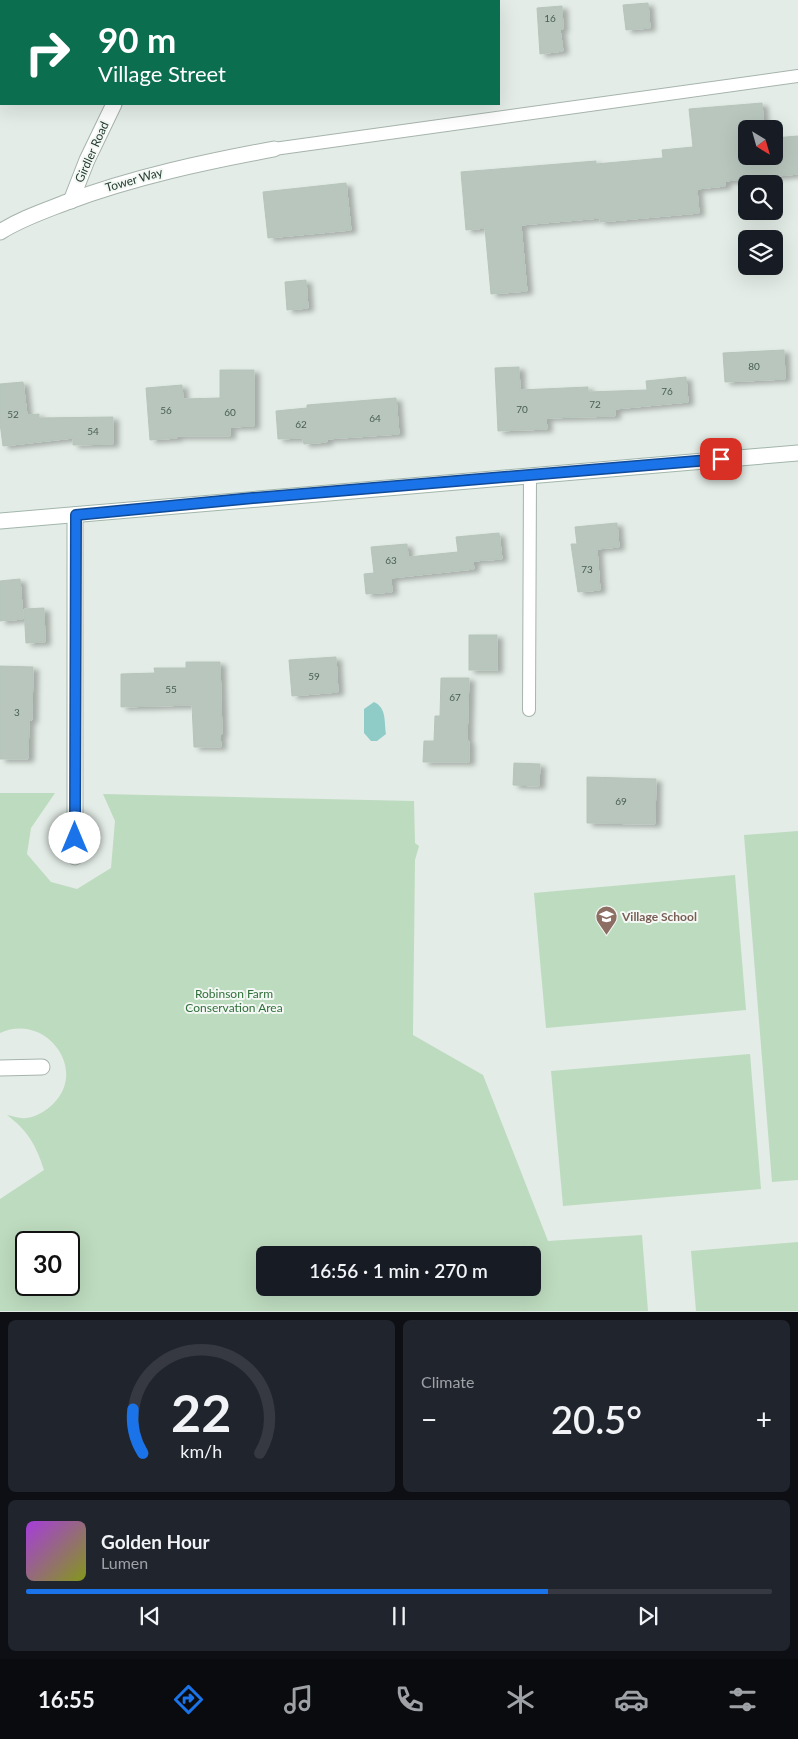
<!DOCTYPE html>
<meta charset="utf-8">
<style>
:root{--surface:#171b24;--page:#20242c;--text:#f1f3f6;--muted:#9ea1a6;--line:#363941;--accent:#1a73e8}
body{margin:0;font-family:Lato,sans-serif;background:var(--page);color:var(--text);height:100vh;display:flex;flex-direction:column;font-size:19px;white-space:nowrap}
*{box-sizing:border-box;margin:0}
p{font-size:16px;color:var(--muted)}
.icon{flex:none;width:28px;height:28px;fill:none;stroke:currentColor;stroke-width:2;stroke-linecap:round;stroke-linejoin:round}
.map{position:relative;height:1312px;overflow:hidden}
.details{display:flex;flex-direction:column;gap:8px;padding:8px;background:#0d0f14;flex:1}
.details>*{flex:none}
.top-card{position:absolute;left:0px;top:0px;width:500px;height:105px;box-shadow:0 5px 20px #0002;background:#0b6e4f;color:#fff;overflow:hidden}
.needle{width:32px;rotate:143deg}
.tools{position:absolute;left:738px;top:120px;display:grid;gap:10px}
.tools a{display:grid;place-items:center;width:45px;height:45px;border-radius:8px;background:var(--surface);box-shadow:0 5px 20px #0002;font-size:25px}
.speed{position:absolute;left:15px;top:1231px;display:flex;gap:10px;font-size:25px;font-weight:700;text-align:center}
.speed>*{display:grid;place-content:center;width:65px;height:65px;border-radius:50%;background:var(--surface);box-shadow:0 5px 20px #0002;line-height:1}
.speed .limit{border:2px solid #111;border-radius:8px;background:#fff;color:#111}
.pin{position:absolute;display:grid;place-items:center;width:42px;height:42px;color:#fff;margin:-21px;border-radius:10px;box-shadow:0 2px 8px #0006}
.me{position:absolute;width:55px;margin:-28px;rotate:0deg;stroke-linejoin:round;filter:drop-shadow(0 0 4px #0008)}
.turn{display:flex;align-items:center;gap:18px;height:105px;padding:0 15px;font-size:22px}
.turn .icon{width:65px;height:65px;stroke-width:2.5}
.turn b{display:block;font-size:35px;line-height:42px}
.big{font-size:38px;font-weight:600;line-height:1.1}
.details .widget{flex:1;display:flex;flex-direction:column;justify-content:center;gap:8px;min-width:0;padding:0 18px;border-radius:8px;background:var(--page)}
.details .dial{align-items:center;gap:0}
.dial svg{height:130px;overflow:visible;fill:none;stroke:var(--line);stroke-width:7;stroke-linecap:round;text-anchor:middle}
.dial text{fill:var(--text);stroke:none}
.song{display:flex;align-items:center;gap:15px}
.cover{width:60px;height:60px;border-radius:8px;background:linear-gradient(135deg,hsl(280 70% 55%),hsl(70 70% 35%))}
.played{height:5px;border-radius:2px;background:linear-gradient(90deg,var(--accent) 70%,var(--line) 70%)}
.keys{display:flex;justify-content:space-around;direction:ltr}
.heat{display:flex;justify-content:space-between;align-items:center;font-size:28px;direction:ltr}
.details .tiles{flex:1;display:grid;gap:8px;grid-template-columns:1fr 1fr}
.widget:last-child{grid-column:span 2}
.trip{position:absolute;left:256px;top:1246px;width:285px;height:50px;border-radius:8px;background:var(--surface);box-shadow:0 5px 20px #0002;font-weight:600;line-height:50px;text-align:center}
.dock{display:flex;height:80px;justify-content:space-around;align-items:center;background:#090b0e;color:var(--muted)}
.dock .icon{width:35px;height:35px}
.dock .selected{color:var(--accent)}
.dock b{font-size:22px;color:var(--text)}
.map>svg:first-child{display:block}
.green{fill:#bddbbf;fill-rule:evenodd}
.water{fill:#8fccc8}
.building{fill:#b8c6be;stroke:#b6c5bb;filter:url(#shadow)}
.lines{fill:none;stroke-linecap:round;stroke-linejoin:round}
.service-casing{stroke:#a6b4ac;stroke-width:14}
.minor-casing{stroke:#a6b4ac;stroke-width:17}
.secondary-casing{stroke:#a2b6ab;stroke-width:17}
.service{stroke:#fff;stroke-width:12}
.minor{stroke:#fff;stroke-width:15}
.secondary{stroke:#fff;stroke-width:15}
.route-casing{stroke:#114b97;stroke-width:12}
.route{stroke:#1a73e8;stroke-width:9}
.labels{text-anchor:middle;stroke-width:4;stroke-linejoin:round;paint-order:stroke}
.number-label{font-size:10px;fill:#495e54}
.street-label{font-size:12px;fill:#243c30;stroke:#f3f8f4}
.education-label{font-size:12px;font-weight:bold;fill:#785e54;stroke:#f3f8f4;text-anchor:start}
.park-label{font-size:12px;fill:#316f3b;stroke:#f3f8f4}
</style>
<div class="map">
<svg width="798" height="1312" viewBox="0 0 798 1312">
<defs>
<filter id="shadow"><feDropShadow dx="5.5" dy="3" stdDeviation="2.5" flood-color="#0004"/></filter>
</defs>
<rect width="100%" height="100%" fill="#e3ece6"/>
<g class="green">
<path d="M0 793H55L31 828 27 854 51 882 77 889 111 868 115 821 103 794 414 801 415 843 419 846 415 860 413 1035 483 1075 548 1241 642 1235 648 1311H0V1199L44 1170C36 1145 28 1131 7 1115 13 1116 20 1119 26 1118 36 1117 46 1111 53 1104 89 1069 45 1012 0 1033ZM69 1242V1285H26V1242ZM265 1255H532V1288H265Z"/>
<path d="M798 831V1180L772 1182 744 835Z"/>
<path d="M735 875 746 1010 546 1028 534 893Z"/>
<path d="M750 1054 761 1189 563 1206 551 1071Z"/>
<path d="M798 1242V1311H696L691 1251Z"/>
</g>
<path class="water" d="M374 702C387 708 384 722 386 734L377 741H371L364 733V709Z"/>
<g class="building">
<path d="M648 3 650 28 626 30 623 5Z"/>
<path d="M562 6 563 29H560L563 51 540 54 537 8Z"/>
<path d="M762 103 764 129H746V156H774V138L798 136V174L725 181V186L697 189 699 213 600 222V218L521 225 527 291 491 294 485 228 466 230 461 172 596 161V164L663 158 662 150 693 147 689 109Z"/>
<path d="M346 183 351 230 268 238 263 192Z"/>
<path d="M306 280 308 308 287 310 285 282Z"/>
<path d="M784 350 785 379 725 382 723 353Z"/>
<path d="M519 367 520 390 588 387V392L647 390 646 381 686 377 688 402 615 409V416L546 418 547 429 498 431 495 368Z"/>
<path d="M220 370H254V426L230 427V436H177V438L150 440 146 388 182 385 183 399 220 398Z"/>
<path d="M23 382 27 415 39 414V418L113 417V444L73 445V438L3 446 0 423V384Z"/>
<path d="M396 398 399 434 327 439V442L304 444 303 438 278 439 276 411 307 408V405Z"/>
<path d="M617 523 619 547 597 549 600 590 578 592 571 544H577L575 527Z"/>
<path d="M499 533 502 559 473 561 474 569 391 578 392 592 366 594 364 574 374 573 371 547 407 544 408 557 458 552 456 537Z"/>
<path d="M20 579 23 619 0 621V581Z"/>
<path d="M44 608 45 642 26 643 24 609Z"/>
<rect x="469" y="635" width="28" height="35"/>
<path d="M336 657 338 692 292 696 289 660Z"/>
<path d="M186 662H220L222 734H220L221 747H194L192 705 121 707V674L155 673 154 668H186Z"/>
<path d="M0 666 33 667 32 720H29L28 759H0Z"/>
<path d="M441 678H469L467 741H469V762H423L424 741H434L435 716H440Z"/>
<path d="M514 763 540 764 539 786 513 785Z"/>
<path d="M587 777 656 779 655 824 587 823Z"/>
</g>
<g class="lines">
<defs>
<g id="service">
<path d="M274 149 798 76"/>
<path d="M529 710 530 475"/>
</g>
<g id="minor">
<path d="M165 1 166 0"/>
<path d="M71 201 87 160 114 104"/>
<path d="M0 232C20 219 44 211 67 202 134 177 204 162 274 149"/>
<path d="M75 857V515"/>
<path d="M0 1068 42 1067"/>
</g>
<path id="secondary" d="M0 521 798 453"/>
</defs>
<use href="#service" class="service-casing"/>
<use href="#minor" class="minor-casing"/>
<use href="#secondary" class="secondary-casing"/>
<use href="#service" class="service"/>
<use href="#minor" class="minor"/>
<use href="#secondary" class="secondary"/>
</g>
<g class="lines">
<defs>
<path id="route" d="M75 838 76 515 253 498 721 459"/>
</defs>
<use href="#route" class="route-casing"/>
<use href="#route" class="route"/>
</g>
<defs>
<symbol id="school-pin" viewBox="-11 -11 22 30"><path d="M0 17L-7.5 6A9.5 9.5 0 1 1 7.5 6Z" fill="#8d6e63" stroke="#f3f8f4"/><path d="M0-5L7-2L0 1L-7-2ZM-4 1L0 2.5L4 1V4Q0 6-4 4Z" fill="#fff"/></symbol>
</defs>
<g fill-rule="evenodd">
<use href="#school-pin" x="594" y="904" width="25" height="34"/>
</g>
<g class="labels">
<g class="number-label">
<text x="550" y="22">16</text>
<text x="754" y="370">80</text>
<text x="667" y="395">76</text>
<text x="595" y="408">72</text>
<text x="522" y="413">70</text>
<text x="166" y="414">56</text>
<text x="230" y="416">60</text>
<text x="13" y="418">52</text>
<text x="375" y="422">64</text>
<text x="301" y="428">62</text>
<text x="93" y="435">54</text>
<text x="391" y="564">63</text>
<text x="587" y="573">73</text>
<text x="314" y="680">59</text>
<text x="171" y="693">55</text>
<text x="455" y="701">67</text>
<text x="17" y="716">3</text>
<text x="621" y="805">69</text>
</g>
<g class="street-label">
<text transform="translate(92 152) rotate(-66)" y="4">Girdler Road</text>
<text transform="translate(134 180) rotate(-16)" y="4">Tower Way</text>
</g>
<g class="education-label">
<text x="622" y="921">Village School</text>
</g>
<g class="park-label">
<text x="234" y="998">Robinson Farm<tspan x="234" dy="14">Conservation Area</tspan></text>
</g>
</g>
</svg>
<div class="tools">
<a><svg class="needle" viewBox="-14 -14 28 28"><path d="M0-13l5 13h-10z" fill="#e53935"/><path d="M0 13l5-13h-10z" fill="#9ea1a6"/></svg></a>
<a><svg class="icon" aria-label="search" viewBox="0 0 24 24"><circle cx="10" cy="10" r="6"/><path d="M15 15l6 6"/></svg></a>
<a><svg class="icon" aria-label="layers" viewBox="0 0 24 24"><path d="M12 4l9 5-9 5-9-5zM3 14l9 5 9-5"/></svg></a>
</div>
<div class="speed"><div class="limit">30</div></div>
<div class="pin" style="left:721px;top:459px;background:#d93025"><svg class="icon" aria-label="arrive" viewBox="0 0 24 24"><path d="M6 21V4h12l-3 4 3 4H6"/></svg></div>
<svg class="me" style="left:75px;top:838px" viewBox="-20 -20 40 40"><circle r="19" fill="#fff"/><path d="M0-13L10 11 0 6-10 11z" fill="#1a73e8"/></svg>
<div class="trip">16:56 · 1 min · 270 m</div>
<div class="top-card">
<div class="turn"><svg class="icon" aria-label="right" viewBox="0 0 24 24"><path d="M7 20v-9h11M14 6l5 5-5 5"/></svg><div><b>90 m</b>Village Street</div></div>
</div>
</div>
<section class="details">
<div class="tiles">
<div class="widget dial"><svg viewBox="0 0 100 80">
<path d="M14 69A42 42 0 1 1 86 69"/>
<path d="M14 69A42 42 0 0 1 8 42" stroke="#1a73e8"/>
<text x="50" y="56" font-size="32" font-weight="700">22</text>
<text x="50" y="72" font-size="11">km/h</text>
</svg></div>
<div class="widget"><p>Climate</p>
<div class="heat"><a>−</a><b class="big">20.5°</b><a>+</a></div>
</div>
<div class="widget">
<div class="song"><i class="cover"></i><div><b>Golden Hour</b><p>Lumen</p></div></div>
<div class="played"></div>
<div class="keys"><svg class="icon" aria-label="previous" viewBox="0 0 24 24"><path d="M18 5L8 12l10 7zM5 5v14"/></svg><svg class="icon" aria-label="pause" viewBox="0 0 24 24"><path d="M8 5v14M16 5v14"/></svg><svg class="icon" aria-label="next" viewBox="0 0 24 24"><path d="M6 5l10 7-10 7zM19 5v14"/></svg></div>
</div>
</div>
</section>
<nav class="dock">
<b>16:55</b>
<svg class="icon selected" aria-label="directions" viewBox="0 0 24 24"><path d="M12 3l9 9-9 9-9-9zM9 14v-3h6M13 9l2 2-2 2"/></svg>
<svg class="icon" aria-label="music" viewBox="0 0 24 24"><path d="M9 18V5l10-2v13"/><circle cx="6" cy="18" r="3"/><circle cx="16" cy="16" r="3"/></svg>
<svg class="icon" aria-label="phone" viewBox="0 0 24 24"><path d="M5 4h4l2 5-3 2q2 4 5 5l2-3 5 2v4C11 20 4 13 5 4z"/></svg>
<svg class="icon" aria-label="climate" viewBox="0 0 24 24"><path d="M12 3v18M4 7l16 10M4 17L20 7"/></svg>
<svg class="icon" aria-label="car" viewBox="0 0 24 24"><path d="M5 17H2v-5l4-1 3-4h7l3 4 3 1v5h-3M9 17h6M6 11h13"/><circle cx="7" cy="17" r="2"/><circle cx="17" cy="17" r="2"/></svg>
<svg class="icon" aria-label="filters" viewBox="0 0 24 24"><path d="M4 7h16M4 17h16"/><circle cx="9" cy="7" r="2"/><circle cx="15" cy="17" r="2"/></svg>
</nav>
